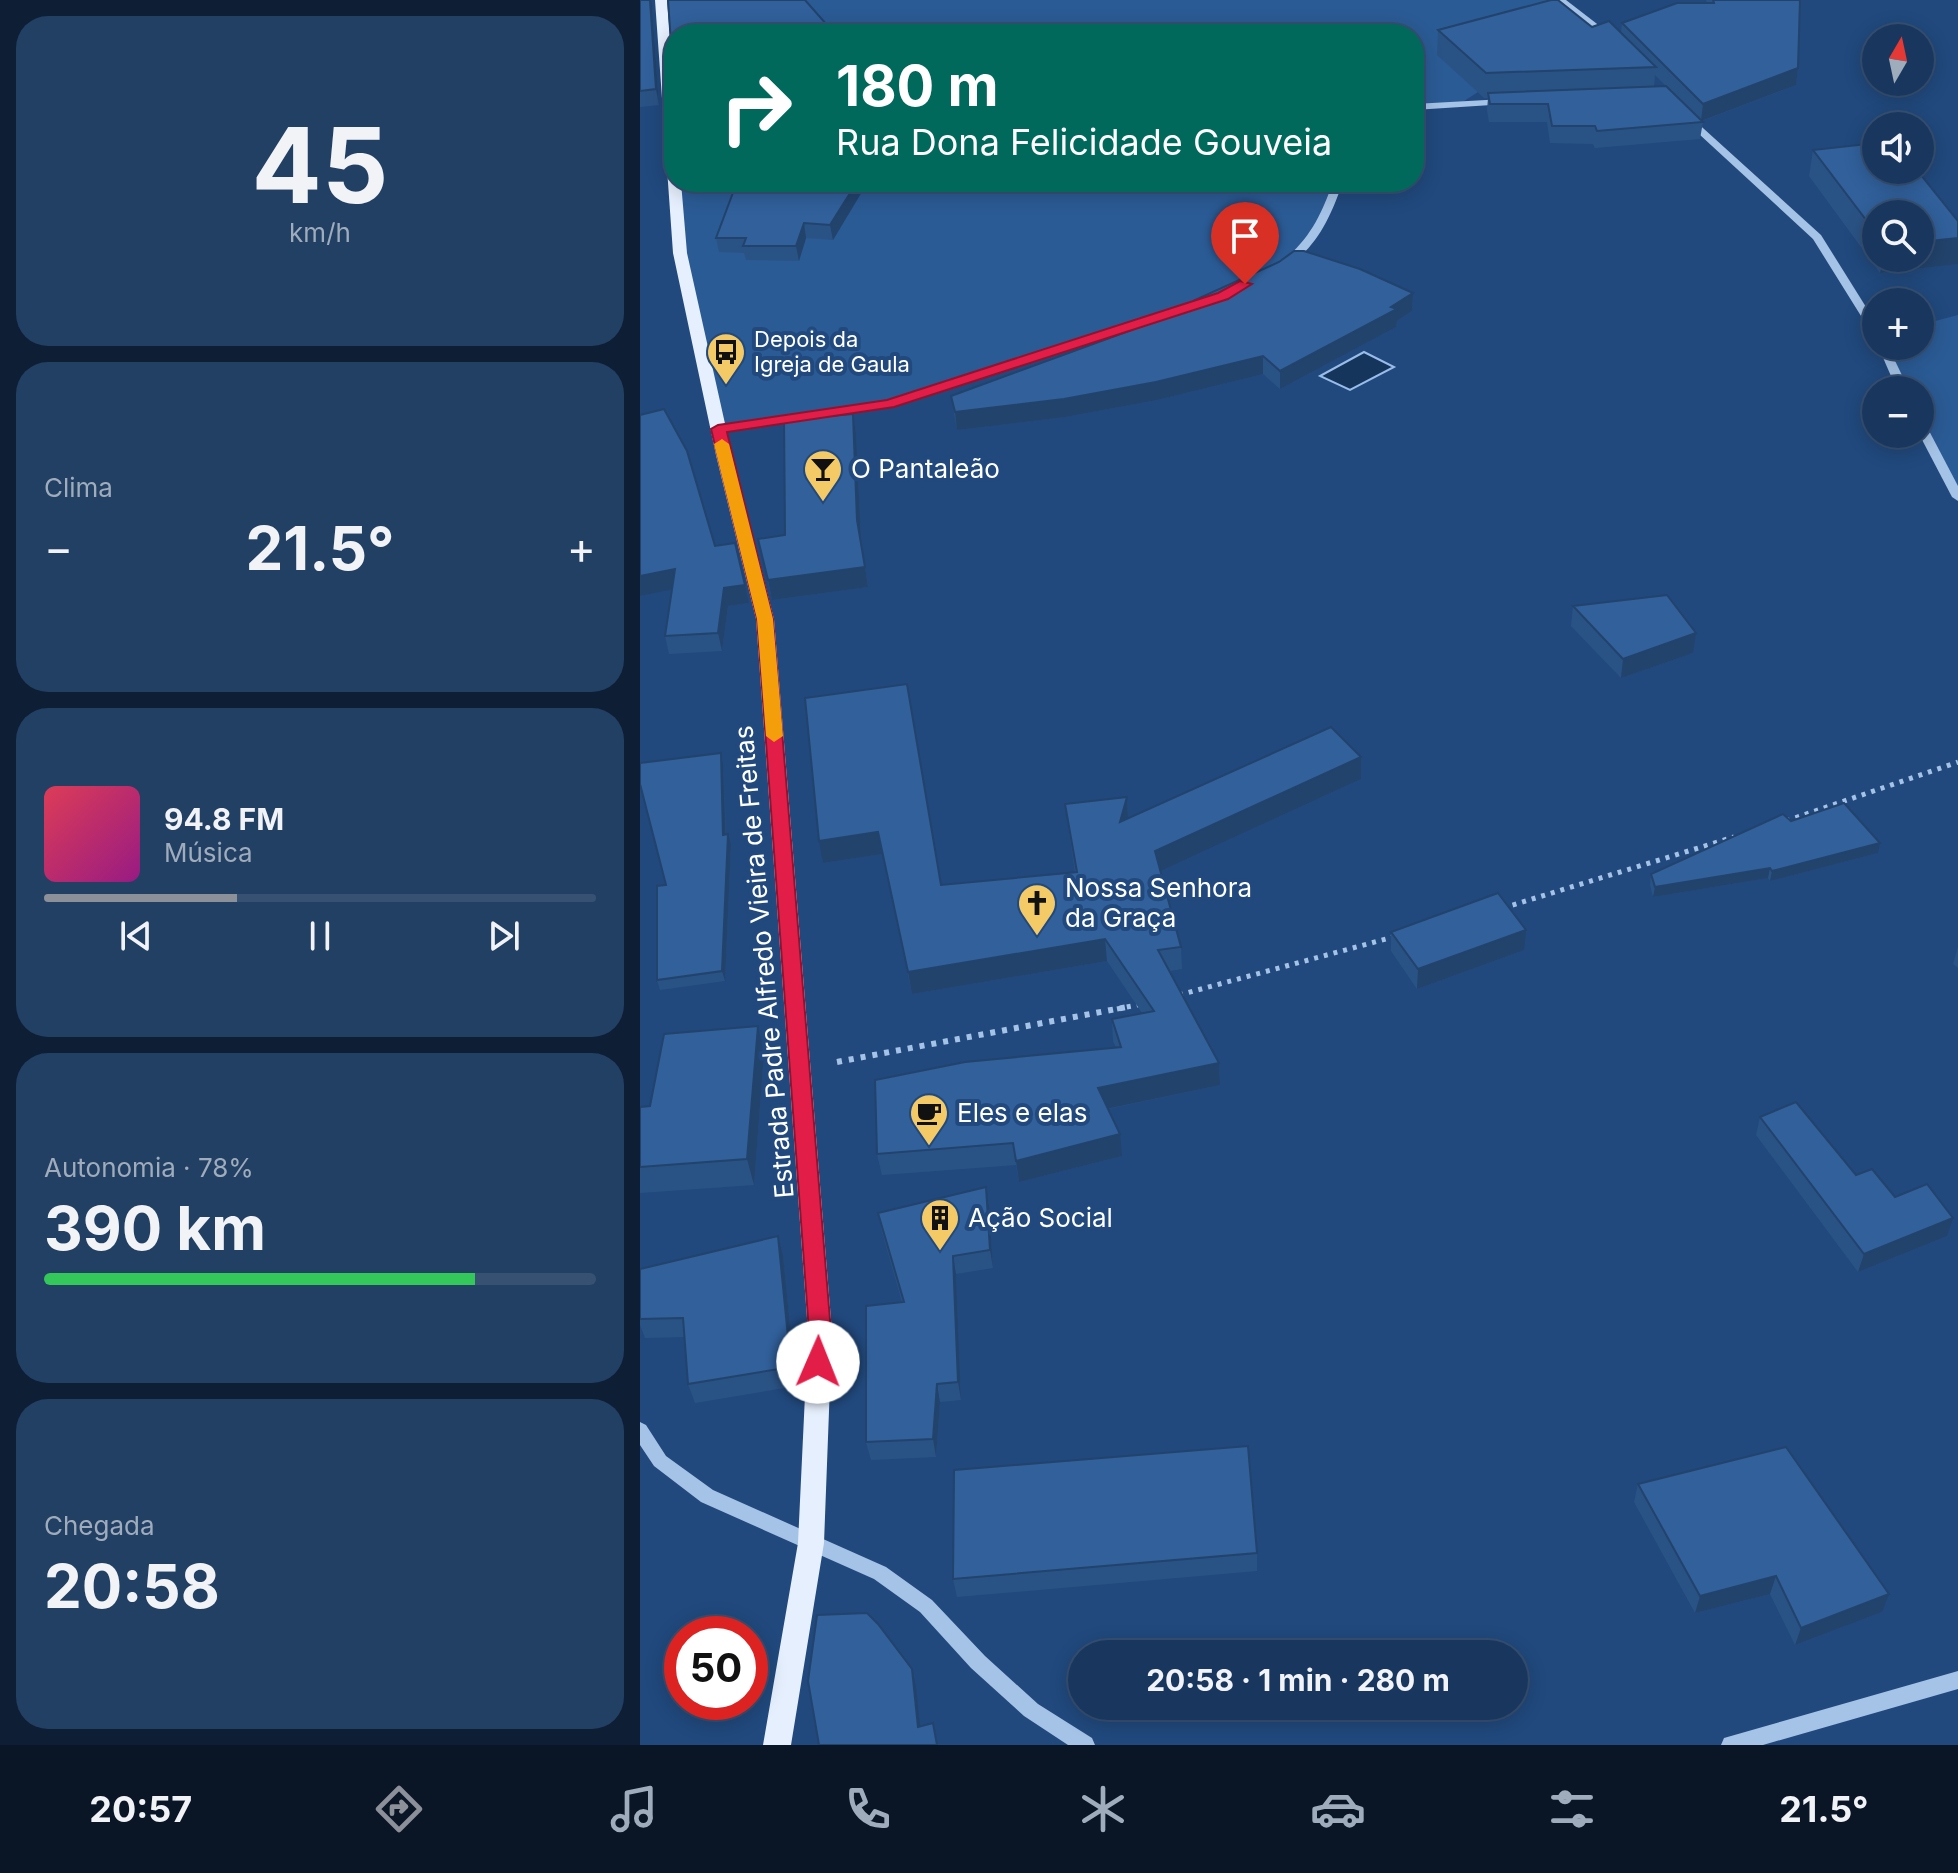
<!DOCTYPE html>
<html lang="pt">
<meta charset="utf-8">
<style>
:root{--surface:#19375e;--page:#223f64;--text:#f1f3f6;--muted:#9facbc;--line:#375173;--accent:#8c9099}
body{margin:0;font-family:Inter,sans-serif;background:var(--page);color:var(--text);height:100vh;display:flex;flex-direction:column;font-size:30px;white-space:nowrap}
*{box-sizing:border-box;margin:0}
p{font-size:26px;color:var(--muted)}
.icon{flex:none;width:44px;height:44px;fill:none;stroke:currentColor;stroke-width:2;stroke-linecap:round;stroke-linejoin:round}
.map{position:relative;flex:1;overflow:hidden}
.panel{display:flex;flex-direction:column;gap:16px;padding:16px;background:#0e1e34;width:640px}
.panel>*{flex:none}
.top-card{position:absolute;left:24px;top:24px;width:760px;height:168px;border-radius:32px;box-shadow:0 4px 20px #0003,0 0 0 2px var(--line);background:#00695c;color:#fff;overflow:hidden}
.needle{width:52px;rotate:9deg}
.controls{position:absolute;left:1222px;top:24px;display:grid;gap:16px}
.controls a{display:grid;place-items:center;width:72px;height:72px;border-radius:50%;background:var(--surface);box-shadow:0 4px 20px #0003,0 0 0 2px var(--line);font-size:40px}
.speed{position:absolute;left:24px;top:1616px;display:flex;gap:16px;font-size:40px;font-weight:700;text-align:center}
.speed>*{display:grid;place-content:center;width:104px;height:104px;border-radius:50%;background:var(--surface);box-shadow:0 4px 20px #0003,0 0 0 2px var(--line);line-height:1}
.speed .limit{border:12px solid #d22;background:#fff;color:#111}
.pin{position:absolute;display:grid;place-items:center;width:68px;height:68px;color:#fff;margin:-82px -34px;border-radius:50% 50% 50% 0;rotate:-45deg;box-shadow:0 0 8px #0007}
.pin .icon{rotate:45deg}
.me{position:absolute;width:88px;margin:-44px;rotate:1deg;stroke-linejoin:round;filter:drop-shadow(0 0 6px #0008)}
.turn{display:flex;align-items:center;gap:28px;height:168px;padding:0 40px;font-size:36px}
.turn .icon{width:104px;height:104px;stroke-width:2.5}
.turn b{display:block;font-size:56px;line-height:68px}
.big{font-size:60px;font-weight:700;line-height:1.1}
.panel .widget{flex:1;display:flex;flex-direction:column;justify-content:center;gap:12px;min-width:0;padding:0 28px;border-radius:32px;background:var(--page)}
.panel .dial{align-items:center;gap:0}
.dial b{font-size:104px;line-height:1}
.song{display:flex;align-items:center;gap:24px}
.cover{width:96px;height:96px;border-radius:12px;background:linear-gradient(135deg,hsl(350 70% 55%),hsl(310 70% 35%))}
.played{height:8px;border-radius:4px;background:linear-gradient(90deg,var(--accent) 35%,var(--line) 35%)}
.keys{display:flex;justify-content:space-around;direction:ltr}
.heat{display:flex;justify-content:space-between;align-items:center;font-size:44px;direction:ltr}
.charge{height:12px;border-radius:6px;background:linear-gradient(90deg,#34c759 78%,var(--line) 0)}
.trip{position:absolute;left:428px;top:1640px;width:460px;height:80px;border-radius:40px;background:var(--surface);box-shadow:0 4px 20px #0003,0 0 0 2px var(--line);font-weight:700;line-height:80px;text-align:center}
.tabs{display:flex;height:128px;justify-content:space-around;align-items:center;background:#0a1626;color:var(--muted)}
.tabs .icon{width:56px;height:56px}
.tabs .active{color:var(--accent)}
.tabs b{font-size:36px;color:var(--text)}
main{display:flex;flex:1;min-height:0}
.map>svg:first-child{display:block}
.green{fill:#2b5b95}
.water{fill:#16355d;stroke:#98bde8;stroke-width:2}
.lines{fill:none;stroke-linecap:round;stroke-linejoin:round}
.path-far1{stroke:#a5c3e6;stroke-width:5;stroke-dasharray:4 6;stroke-linecap:butt}
.path{stroke:#a5c3e6;stroke-width:6;stroke-dasharray:5 7;stroke-linecap:butt}
.minor{fill:#a5c3e6;fill-rule:evenodd}
.major{fill:#e6effd;fill-rule:evenodd}
.wall{fill:#2a5385;fill-rule:evenodd}
.shaded-wall{fill:#22436c}
.building{fill:#31609b;stroke:#22436c;stroke-width:2}
.route{fill:#e11d48;stroke:#92132f;stroke-width:2}
.slow{fill:#f59e0b}
.labels{text-anchor:middle;stroke-width:8;stroke-linejoin:round;paint-order:stroke}
.far-poi-label{font-size:22px;fill:#fff;stroke:#21497d;text-anchor:start}
.poi-label{font-size:26px;fill:#fff;stroke:#21497d;text-anchor:start}
.street-label{font-size:26px;fill:#fff;stroke:#21497d}
</style>
<main>
<section class="panel">
<div class="widget dial"><b>45</b><p>km/h</p></div>
<div class="widget"><p>Clima</p>
<div class="heat"><a>−</a><b class="big">21.5°</b><a>+</a></div>
</div>
<div class="widget">
<div class="song"><i class="cover"></i><div><b>94.8 FM</b><p>Música</p></div></div>
<div class="played"></div>
<div class="keys"><svg class="icon" aria-label="previous" viewBox="0 0 24 24"><path d="M18 5L8 12l10 7zM5 5v14"/></svg><svg class="icon" aria-label="pause" viewBox="0 0 24 24"><path d="M8 5v14M16 5v14"/></svg><svg class="icon" aria-label="next" viewBox="0 0 24 24"><path d="M6 5l10 7-10 7zM19 5v14"/></svg></div>
</div>
<div class="widget"><p>Autonomia · 78%</p><b class="big">390 km</b><div class="charge"></div></div>
<div class="widget"><p>Chegada</p><b class="big">20:58</b></div>
</section>
<div class="map">
<svg width="1318" height="1745" viewBox="0 0 1318 1745">
<rect width="100%" height="100%" fill="#21497d"/>
<g class="green">
<path d="M36 0H920L838 92 821 103 774 107V34H36Z"/>
<path d="M39 182H698L682 225 650 260 583 296 249 404 78 429 40 253Z"/>
<path d="M1318 315V486L1280 424V390H1263L1243 346H1280V325Z"/>
</g>
<path class="water" d="M724 352 754 367 710 390 680 376Z"/>
<g class="lines">
<g class="path-far1">
<path d="M1146 821 1318 762"/>
<path d="M863 908 1094 837"/>
<path d="M539 995 757 936"/>
<path d="M477 1009 502 1004"/>
</g>
<path class="path" d="M197 1062 487 1007"/>
<g class="minor">
<path d="M916 0H926L974 37 966 39Z"/>
<path d="M864 99 867 100V104L774 110V104Z"/>
<path d="M1047 119H1053L1181 235 1236 323V335L1231 332 1173 239 1047 123Z"/>
<path d="M693 182H703C691 215 680 241 653 263H645V259C671 237 682 213 693 182Z"/>
<path d="M573 296 577 297V301L253 406 78 432 72 429 78 426 247 401Z"/>
<path d="M1238 346H1248L1269 390H1257Z"/>
<path d="M1280 422 1286 425 1318 486V501L1312 497 1279 434Z"/>
<path d="M0 1422 6 1425 26 1456 73 1490 246 1567 292 1600 345 1656 398 1704 452 1738 455 1745H428L384 1716 331 1668 280 1612 234 1579 61 1502 14 1466 0 1445Z"/>
<path d="M1318 1671V1689L1123 1745H1081L1084 1738 1091 1736Z"/>
</g>
<path class="major" d="M15 0H27L34 87V182H41L47 253 92 455 134 619 192 1332 184 1543 151 1745H123L158 1543 168 1332 116 619 76 455 33 253Z"/>
</g>
<g class="wall">
<path d="M0 0 12 5 19 105 0 107Z"/>
<path d="M1066 0H1160L1158 68 1156 85 1062 121 1063 122 1060 139 955 148 953 144 910 143 907 122H849L847 110 848 98H844L797 55 798 30 952 27 981 32 982 23 1067 3ZM1015 75 1026 86H1014Z"/>
<path d="M1173 150 1318 221V264L1240 273 1169 176ZM1236 214 1280 258H1236Z"/>
<path d="M226 185 193 240 166 238 159 261 106 260 104 253 79 252 76 238Z"/>
<path d="M773 293 772 311 757 321 756 327 640 389 623 374 517 400 425 417 317 430 311 396 555 307V300Z"/>
<path d="M213 414 216 433 221 540 228 587 132 600 118 539 145 535Z"/>
<path d="M0 415 75 546 105 585 109 603 88 606 82 651 29 654 25 636 32 589 0 596Z"/>
<path d="M933 606 1053 653 981 678 931 626Z"/>
<path d="M165 698 301 885 435 872 428 826 425 804 487 797 488 819 721 779 520 871 541 947 542 969 530 971 579 1063 580 1085 468 1109 482 1156 379 1182 376 1165 242 1175 237 1154 476 1048 473 1041 472 1019 502 1013 467 961 272 994 242 854 183 863Z"/>
<path d="M81 753 83 764 86 834 91 844 85 981 20 990 17 980 26 885Z"/>
<path d="M1151 821 1238 853 1130 881 1128 878 1013 897 1010 885 1011 874Z"/>
<path d="M751 932 884 950 777 989 751 951Z"/>
<path d="M1318 947V968L1313 964Z"/>
<path d="M124 1052 114 1185 0 1193V1107L10 1106Z"/>
<path d="M1120 1117 1255 1197 1307 1236 1218 1272 1116 1135Z"/>
<path d="M346 1187 349 1206 353 1268 316 1274 321 1400 300 1402 296 1457 231 1460 226 1442 262 1302 242 1232 238 1213Z"/>
<path d="M138 1236 143 1255 156 1386 55 1403 48 1384 45 1337 5 1338 0 1325V1269Z"/>
<path d="M998 1484 1242 1612 1155 1645 1130 1594 1055 1613 994 1502Z"/>
<path d="M617 1553V1571L317 1597 313 1579Z"/>
<path d="M535 1706H634V1708L536 1719Z"/>
</g>
<g class="shaded-wall">
<path d="M10 0H11L12 5 19 105 16 89Z"/>
<path d="M1158 68 1156 85 1061 121 1063 104Z"/>
<path d="M217 182H226V185L193 240 190 225Z"/>
<path d="M164 223 166 238 159 261 156 246Z"/>
<path d="M1318 238V264L1240 273 1243 258H1280V242Z"/>
<path d="M773 293 772 311 757 321 756 327 640 389V371Z"/>
<path d="M623 356V374L517 400 425 417 317 430 315 412Z"/>
<path d="M213 414 216 433 221 540 217 520Z"/>
<path d="M225 567 228 587 132 600 128 580Z"/>
<path d="M35 569 39 588 0 596V576Z"/>
<path d="M105 585 109 603 88 606 82 651 78 633 84 588Z"/>
<path d="M1056 633 1053 653 981 678 983 659Z"/>
<path d="M81 753 83 764 86 845 83 835Z"/>
<path d="M721 757V779L516 873 515 851Z"/>
<path d="M487 797 488 819 480 822Z"/>
<path d="M238 832 242 854 183 863 179 841Z"/>
<path d="M88 834 91 844 85 981 82 971Z"/>
<path d="M1240 843 1238 853 1130 881 1132 871Z"/>
<path d="M1130 868 1128 878 1013 897 1015 887Z"/>
<path d="M886 930 884 950 777 989 778 969Z"/>
<path d="M465 939 467 961 272 994 268 972Z"/>
<path d="M118 1026 124 1052 114 1185 107 1159Z"/>
<path d="M579 1063 580 1085 461 1110 458 1088Z"/>
<path d="M480 1134 482 1156 379 1182 376 1161Z"/>
<path d="M346 1187 349 1206 353 1268 350 1250Z"/>
<path d="M1313 1218 1307 1236 1218 1272 1224 1254Z"/>
<path d="M138 1236 143 1255 156 1386 151 1367Z"/>
<path d="M313 1256 316 1274 321 1400 318 1382Z"/>
<path d="M297 1384 300 1402 296 1457 293 1439Z"/>
<path d="M1136 1576 1130 1594 1055 1613 1060 1596Z"/>
<path d="M1249 1594 1242 1612 1155 1645 1161 1628Z"/>
<path d="M272 1669 276 1687 282 1745 278 1727Z"/>
</g>
<g class="building">
<path d="M0 0H10L16 89 0 91Z"/>
<path d="M28 0H165L195 34H34V86Z"/>
<path d="M911 0H918L952 27 969 21 1016 67 846 73 798 30Z"/>
<path d="M1073 0H1160L1158 68 1063 104 982 23 1037 3H1074Z"/>
<path d="M1026 86 1063 122 957 131 955 126H912L908 104H850L848 93Z"/>
<path d="M1236 143V170H1277L1318 221V238L1280 242V214H1236V233L1173 150Z"/>
<path d="M97 182H217L190 225 164 223 156 246H103L106 238H76Z"/>
<path d="M654 251H664L720 269 773 293 751 307 757 309 640 371 623 356 516 382 424 399 315 412 311 396 560 305 555 300 639 262Z"/>
<path d="M24 409 47 451 75 546 95 543 105 585 84 588 78 633 25 636 35 569 0 576V415Z"/>
<path d="M213 414 217 520 225 567 128 580 118 539 145 535 144 420Z"/>
<path d="M1027 595 1056 633 983 659 933 606Z"/>
<path d="M267 684 301 885 437 872 425 804 487 797 480 822 691 727 721 757 515 851 541 947 518 950 579 1063 458 1088 480 1134 376 1161 373 1143 237 1154 235 1080 325 1062 481 1047 472 1019 514 1011 465 939 268 972 238 832 179 841 165 698Z"/>
<path d="M81 753 83 835 88 834 82 971 17 980V886L26 885 0 784V763Z"/>
<path d="M1204 803 1240 843 1132 871 1130 868 1015 887 1011 874 1143 814 1151 821Z"/>
<path d="M858 893 886 930 778 969 751 932Z"/>
<path d="M118 1026 107 1159 0 1167V1107L10 1106 24 1034Z"/>
<path d="M1156 1102 1216 1175 1232 1169 1255 1197 1287 1184 1313 1218 1224 1254 1120 1117Z"/>
<path d="M346 1187 350 1250 313 1256 318 1382 297 1384 293 1439 226 1442V1306L264 1302 238 1213Z"/>
<path d="M138 1236 151 1367 48 1384 43 1318 0 1319V1269Z"/>
<path d="M608 1446 617 1553 313 1579 314 1470Z"/>
<path d="M1146 1447 1249 1594 1161 1628 1136 1576 1060 1596 998 1484Z"/>
<path d="M227 1613 238 1624 272 1669 278 1727 293 1723 297 1745H179L168 1681 177 1615Z"/>
<path d="M629 1647 630 1654H562Z"/>
<path d="M535 1706H570L535 1710Z"/>
</g>
<path class="route" d="M600 281 612 284 588 299 254 407 87 432 133 619 191 1332 186 1369 178 1372 171 1369 167 1362 169 1332 117 619 71 429 78 425 247 400 578 293Z"/>
<path class="slow" d="M82 439 89 444 133 619 143 736 134 742 126 736 117 619 74 444Z"/>
<defs>
<symbol id="bus-pin" viewBox="-11 -11 22 30"><path d="M0 17L-7.5 6A9.5 9.5 0 1 1 7.5 6Z" fill="#f3ca66" stroke="#21497d"/><path d="M-5-6H5V4H4V6H2V4H-2V6H-4V4H-5ZM-3.5-4V0h7V-4ZM-3.5 1.2v1.5H-2V1.2ZM2 1.2v1.5H3.5V1.2Z" fill="#111"/></symbol>
<symbol id="bar-pin" viewBox="-11 -11 22 30"><path d="M0 17L-7.5 6A9.5 9.5 0 1 1 7.5 6Z" fill="#f3ca66" stroke="#21497d"/><path d="M-6-5H6L.8 .8V4.5H3.5V6h-7V4.5H-.8V.8Z" fill="#111"/></symbol>
<symbol id="church-pin" viewBox="-11 -11 22 30"><path d="M0 17L-7.5 6A9.5 9.5 0 1 1 7.5 6Z" fill="#f3ca66" stroke="#21497d"/><path d="M-1.2-6h2.4v3.5h3.3v2.4h-3.3V6h-2.4V-.1h-3.3v-2.4h3.3Z" fill="#111"/></symbol>
<symbol id="cafe-pin" viewBox="-11 -11 22 30"><path d="M0 17L-7.5 6A9.5 9.5 0 1 1 7.5 6Z" fill="#f3ca66" stroke="#21497d"/><path d="M-5.5-4.5H6V0H3Q3 3.5 0 3.5H-2.5Q-5.5 3.5-5.5 0ZM3-3.2v2h1.7v-2ZM-6 4.5H4V6H-6Z" fill="#111"/></symbol>
<symbol id="building-pin" viewBox="-11 -11 22 30"><path d="M0 17L-7.5 6A9.5 9.5 0 1 1 7.5 6Z" fill="#f3ca66" stroke="#21497d"/><path d="M-4-6H4V6H1V3H-1V6H-4ZM-2.5-4.3h1.7v1.8h-1.7ZM.8-4.3h1.7v1.8H.8ZM-2.5-1h1.7V.8h-1.7ZM.8-1h1.7V.8H.8Z" fill="#111"/></symbol>
</defs>
<g fill-rule="evenodd">
<use href="#bus-pin" x="64" y="330" width="44" height="60"/>
<use href="#bar-pin" x="161" y="447" width="44" height="60"/>
<use href="#church-pin" x="375" y="881" width="44" height="60"/>
<use href="#cafe-pin" x="267" y="1091" width="44" height="60"/>
<use href="#building-pin" x="278" y="1196" width="44" height="60"/>
</g>
<g class="labels">
<g class="far-poi-label">
<text x="114" y="347">Depois da<tspan x="114" dy="25">Igreja de Gaula</tspan></text>
</g>
<g class="poi-label">
<text x="211" y="478">O Pantaleão</text>
<text x="425" y="897">Nossa Senhora<tspan x="425" dy="30">da Graça</tspan></text>
<text x="317" y="1122">Eles e elas</text>
<text x="328" y="1227">Ação Social</text>
</g>
<g class="street-label">
<text transform="translate(124 962) rotate(-95)" y="9">Estrada Padre Alfredo Vieira de Freitas</text>
</g>
</g>
</svg>
<div class="controls">
<a><svg class="needle" viewBox="-14 -14 28 28"><path d="M0-13l5 13h-10z" fill="#e53935"/><path d="M0 13l5-13h-10z" fill="#9facbc"/></svg></a>
<a><svg class="icon" aria-label="sound" viewBox="0 0 24 24"><path d="M4 9h4l5-4v14l-5-4H4zM17 9q2 3 0 6"/></svg></a>
<a><svg class="icon" aria-label="search" viewBox="0 0 24 24"><circle cx="10" cy="10" r="6"/><path d="M15 15l6 6"/></svg></a>
<a>+</a>
<a>−</a>
</div>
<div class="speed"><div class="limit">50</div></div>
<div class="pin" style="left:605px;top:284px;background:#d93025"><svg class="icon" aria-label="arrive" viewBox="0 0 24 24"><path d="M6 21V4h12l-3 4 3 4H6"/></svg></div>
<svg class="me" style="left:178px;top:1362px" viewBox="-20 -20 40 40"><circle r="19" fill="#fff"/><path d="M0-13L10 11 0 6-10 11z" fill="#e11d48"/></svg>
<div class="trip">20:58 · 1 min · 280 m</div>
<div class="top-card">
<div class="turn"><svg class="icon" aria-label="right" viewBox="0 0 24 24"><path d="M7 20v-9h11M14 6l5 5-5 5"/></svg><div><b>180 m</b>Rua Dona Felicidade Gouveia</div></div>
</div>
</div>
</main>
<nav class="tabs">
<b>20:57</b>
<svg class="icon active" aria-label="directions" viewBox="0 0 24 24"><path d="M12 3l9 9-9 9-9-9zM9 14v-3h6M13 9l2 2-2 2"/></svg>
<svg class="icon" aria-label="music" viewBox="0 0 24 24"><path d="M9 18V5l10-2v13"/><circle cx="6" cy="18" r="3"/><circle cx="16" cy="16" r="3"/></svg>
<svg class="icon" aria-label="phone" viewBox="0 0 24 24"><path d="M5 4h4l2 5-3 2q2 4 5 5l2-3 5 2v4C11 20 4 13 5 4z"/></svg>
<svg class="icon" aria-label="climate" viewBox="0 0 24 24"><path d="M12 3v18M4 7l16 10M4 17L20 7"/></svg>
<svg class="icon" aria-label="car" viewBox="0 0 24 24"><path d="M5 17H2v-5l4-1 3-4h7l3 4 3 1v5h-3M9 17h6M6 11h13"/><circle cx="7" cy="17" r="2"/><circle cx="17" cy="17" r="2"/></svg>
<svg class="icon" aria-label="filters" viewBox="0 0 24 24"><path d="M4 7h16M4 17h16"/><circle cx="9" cy="7" r="2"/><circle cx="15" cy="17" r="2"/></svg>
<b>21.5°</b>
</nav>
